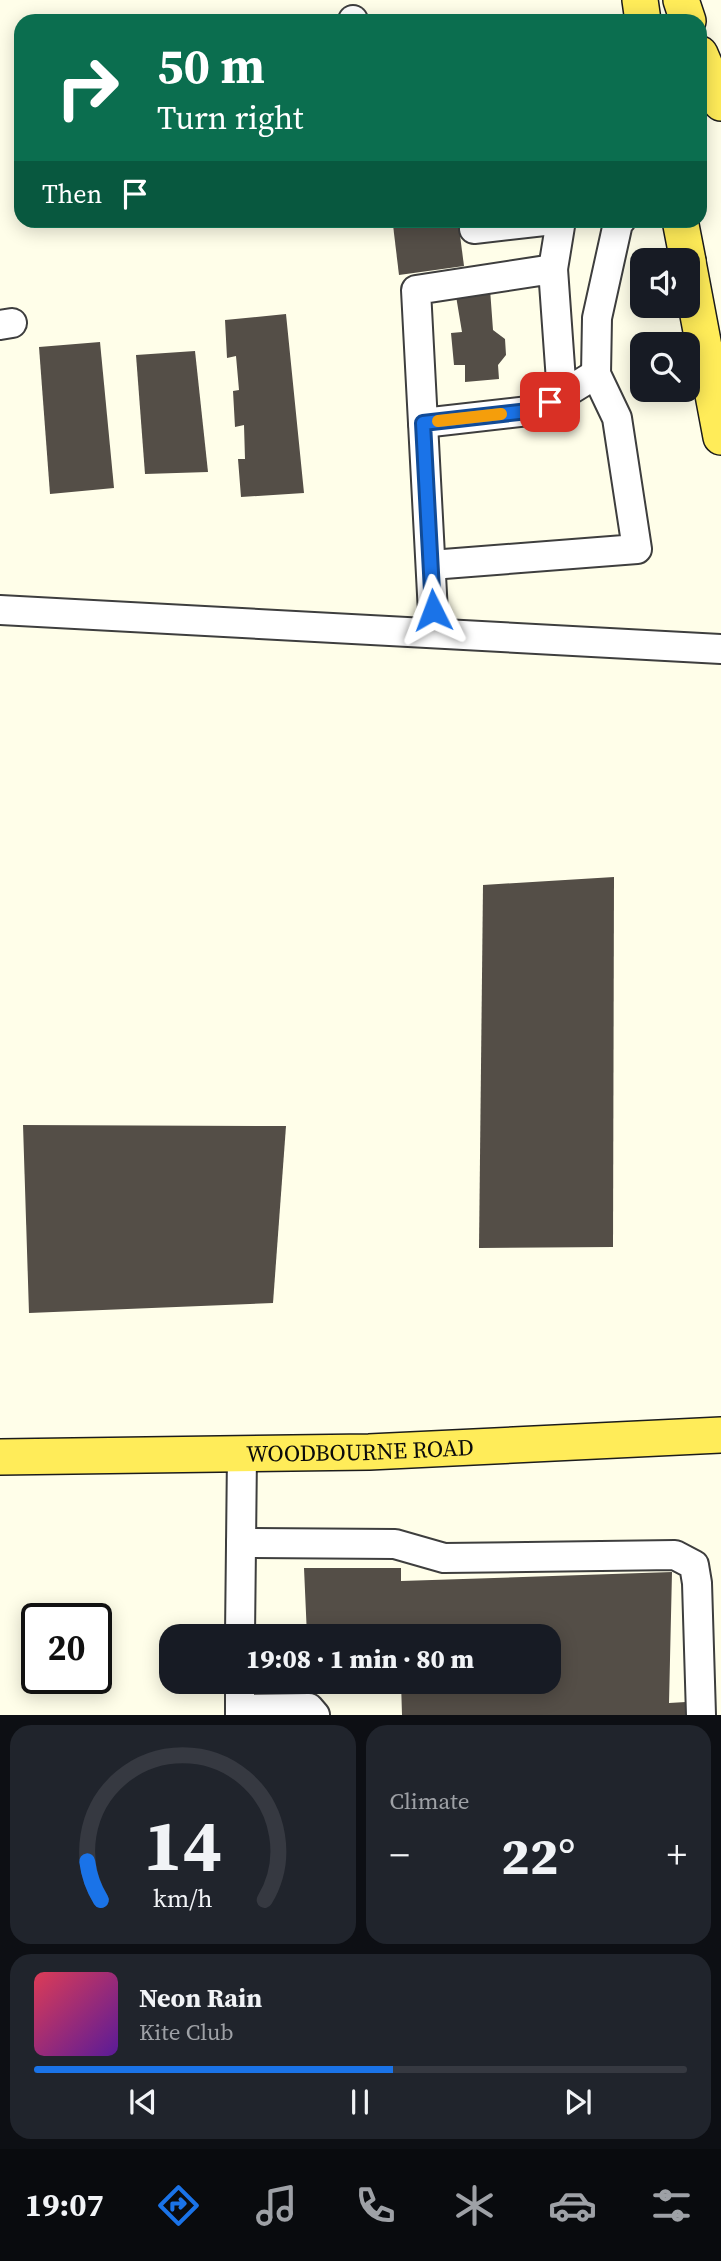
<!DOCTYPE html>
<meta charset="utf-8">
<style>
:root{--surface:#171b24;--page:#20242c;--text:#f1f3f6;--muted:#9ea1a6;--line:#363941;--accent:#1a73e8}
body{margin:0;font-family:"Source Serif 4",serif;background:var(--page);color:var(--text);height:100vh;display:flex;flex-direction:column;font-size:26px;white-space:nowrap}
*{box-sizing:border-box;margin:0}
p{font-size:23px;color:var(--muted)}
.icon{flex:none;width:38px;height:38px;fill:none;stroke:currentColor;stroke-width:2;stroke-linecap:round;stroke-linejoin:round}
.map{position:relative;height:1715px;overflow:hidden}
.sheet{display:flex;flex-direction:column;gap:10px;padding:10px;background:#0d0f14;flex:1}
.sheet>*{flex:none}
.hud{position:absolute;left:14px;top:14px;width:693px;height:214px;border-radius:21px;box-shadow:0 4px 18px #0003;background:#0b6e4f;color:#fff;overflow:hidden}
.fabs{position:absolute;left:630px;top:248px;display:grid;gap:14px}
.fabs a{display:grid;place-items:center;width:70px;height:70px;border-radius:14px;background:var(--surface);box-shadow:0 4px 18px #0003;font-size:35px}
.speed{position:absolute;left:21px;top:1603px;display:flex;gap:14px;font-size:35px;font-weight:700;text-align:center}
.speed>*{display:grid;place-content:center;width:91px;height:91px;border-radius:50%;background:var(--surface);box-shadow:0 4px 18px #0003;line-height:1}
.speed .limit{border:4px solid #111;border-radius:10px;background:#fff;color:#111}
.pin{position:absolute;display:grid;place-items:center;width:60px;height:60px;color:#fff;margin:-30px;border-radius:14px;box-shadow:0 4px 10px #0006}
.me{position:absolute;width:77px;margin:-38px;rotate:357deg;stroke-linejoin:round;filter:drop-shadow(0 0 5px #0008)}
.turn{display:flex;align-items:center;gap:24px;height:147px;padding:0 28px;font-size:32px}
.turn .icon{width:91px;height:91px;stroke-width:2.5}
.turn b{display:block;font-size:49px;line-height:60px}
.then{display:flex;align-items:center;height:66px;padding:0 28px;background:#0003;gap:14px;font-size:26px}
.big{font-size:52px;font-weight:800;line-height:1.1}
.sheet .card{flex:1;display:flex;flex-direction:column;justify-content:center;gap:10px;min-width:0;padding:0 24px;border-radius:21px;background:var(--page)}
.sheet .dial{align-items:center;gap:0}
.dial svg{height:182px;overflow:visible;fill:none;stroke:var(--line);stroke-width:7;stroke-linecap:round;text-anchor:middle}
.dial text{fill:var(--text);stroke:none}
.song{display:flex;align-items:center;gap:21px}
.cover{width:84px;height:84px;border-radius:10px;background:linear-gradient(135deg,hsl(350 70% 55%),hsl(270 70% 35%))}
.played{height:7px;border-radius:4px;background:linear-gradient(90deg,var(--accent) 55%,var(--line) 55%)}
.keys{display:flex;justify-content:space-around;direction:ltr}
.heat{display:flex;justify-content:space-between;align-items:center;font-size:38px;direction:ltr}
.sheet .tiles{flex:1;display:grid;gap:10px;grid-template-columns:1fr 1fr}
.card:last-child{grid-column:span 2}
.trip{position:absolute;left:159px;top:1624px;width:402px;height:70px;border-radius:21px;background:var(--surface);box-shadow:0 4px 18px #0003;font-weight:800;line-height:70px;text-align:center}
.dock{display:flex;height:112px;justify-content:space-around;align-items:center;background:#090b0e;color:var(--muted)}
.dock .icon{width:49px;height:49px}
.dock .on{color:var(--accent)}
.dock b{font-size:32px;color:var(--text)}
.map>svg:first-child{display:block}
.building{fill:#544e47}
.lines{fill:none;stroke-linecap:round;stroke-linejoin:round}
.minor-casing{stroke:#3e3e3e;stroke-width:32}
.major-casing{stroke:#1c1c1c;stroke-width:38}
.minor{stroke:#fff;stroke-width:28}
.major{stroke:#ffec59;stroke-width:35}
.route-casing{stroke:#114b97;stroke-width:18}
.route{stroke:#1a73e8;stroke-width:12}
.slow{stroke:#f59e0b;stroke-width:12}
.labels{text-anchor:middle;stroke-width:7;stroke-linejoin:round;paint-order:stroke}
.street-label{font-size:23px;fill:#0b0b0b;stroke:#fff}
</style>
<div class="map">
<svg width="721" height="1715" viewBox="0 0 721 1715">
<rect width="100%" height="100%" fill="#fffee9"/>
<g class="building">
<path d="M441 220H458L464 266 399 275 393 225Z"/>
<path d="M490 289 493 330 505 339 506 355 498 365 499 379 465 382V365H454L451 333 462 332 456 296Z"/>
<path d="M286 314 304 493 241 497 238 459H245L244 425 235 427 233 391 239 390 236 356 227 358 225 320Z"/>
<path d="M100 342 114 488 50 494 39 347Z"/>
<path d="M195 351 208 472 145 474 136 355Z"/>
<path d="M614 877 613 1247 479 1248 483 885Z"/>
<path d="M23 1125 286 1126 273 1303 29 1313Z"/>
<path d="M304 1568H401V1581L672 1572 669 1703 686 1702V1715H402L401 1682H550V1636H307Z"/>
</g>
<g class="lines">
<defs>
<g id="minor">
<path d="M353 20V21"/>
<path d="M474 229 553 220"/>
<path d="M553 269 561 220"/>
<path d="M0 325 12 323"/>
<path d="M423 423 537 410 562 395"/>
<path d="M431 565 637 549 617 418 596 374 597 318 618 223 621 220"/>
<path d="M0 610 721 649"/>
<path d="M434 632 416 290 553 269 562 395 596 374"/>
<path d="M241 1543 395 1544 444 1558 675 1555 694 1565 697 1583 701 1715"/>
<path d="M240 1636 242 1454"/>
<path d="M240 1709 309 1708 315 1715"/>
<path d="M240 1715V1682"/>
</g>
<g id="major">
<path d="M640 0 643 21"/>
<path d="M681 0 688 21"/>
<path d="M700 54 721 103"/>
<path d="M680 220 688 261"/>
<path d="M688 262 721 437"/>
<path id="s1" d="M0 1457 369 1452 721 1435"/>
</g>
</defs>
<use href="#minor" class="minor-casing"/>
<use href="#major" class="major-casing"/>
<use href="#minor" class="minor"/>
<use href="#major" class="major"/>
</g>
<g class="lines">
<defs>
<path id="route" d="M433 610 423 423 537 410 550 402"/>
</defs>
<use href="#route" class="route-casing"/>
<use href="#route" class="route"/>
<path class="slow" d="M438 421 501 414"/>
</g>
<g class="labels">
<g class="street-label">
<text dy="8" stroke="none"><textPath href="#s1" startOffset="360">WOODBOURNE ROAD</textPath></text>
</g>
</g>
</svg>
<div class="fabs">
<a><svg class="icon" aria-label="sound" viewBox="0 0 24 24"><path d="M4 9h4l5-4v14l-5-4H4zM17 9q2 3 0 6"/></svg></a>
<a><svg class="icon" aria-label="search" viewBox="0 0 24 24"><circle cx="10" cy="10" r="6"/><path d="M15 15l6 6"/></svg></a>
</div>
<div class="speed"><div class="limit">20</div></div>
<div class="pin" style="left:550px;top:402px;background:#d93025"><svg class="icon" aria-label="arrive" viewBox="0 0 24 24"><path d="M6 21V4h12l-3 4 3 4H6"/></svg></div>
<svg class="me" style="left:433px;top:610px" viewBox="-20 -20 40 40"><path d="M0-17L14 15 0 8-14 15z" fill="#1a73e8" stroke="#fff" stroke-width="4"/></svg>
<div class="trip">19:08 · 1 min · 80 m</div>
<div class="hud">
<div class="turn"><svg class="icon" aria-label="right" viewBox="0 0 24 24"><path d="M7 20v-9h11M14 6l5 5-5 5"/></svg><div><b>50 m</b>Turn right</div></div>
<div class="then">Then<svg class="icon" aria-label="arrive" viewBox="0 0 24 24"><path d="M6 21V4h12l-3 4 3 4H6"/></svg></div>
</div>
</div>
<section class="sheet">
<div class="tiles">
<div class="card dial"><svg viewBox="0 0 100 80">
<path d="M14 69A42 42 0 1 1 86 69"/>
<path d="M14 69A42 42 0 0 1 8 52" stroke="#1a73e8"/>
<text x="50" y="56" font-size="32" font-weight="700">14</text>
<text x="50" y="72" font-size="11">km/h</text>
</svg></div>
<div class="card"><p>Climate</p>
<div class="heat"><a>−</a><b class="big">22°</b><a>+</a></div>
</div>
<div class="card">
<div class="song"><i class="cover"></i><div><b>Neon Rain</b><p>Kite Club</p></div></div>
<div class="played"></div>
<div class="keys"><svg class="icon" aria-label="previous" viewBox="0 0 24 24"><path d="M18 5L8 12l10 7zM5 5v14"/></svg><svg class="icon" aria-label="pause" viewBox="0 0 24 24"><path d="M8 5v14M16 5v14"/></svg><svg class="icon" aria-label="next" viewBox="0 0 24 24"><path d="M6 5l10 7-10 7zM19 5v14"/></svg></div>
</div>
</div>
</section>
<nav class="dock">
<b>19:07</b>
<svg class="icon on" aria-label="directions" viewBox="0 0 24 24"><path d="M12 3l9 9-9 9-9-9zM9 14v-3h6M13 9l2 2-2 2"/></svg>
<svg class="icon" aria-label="music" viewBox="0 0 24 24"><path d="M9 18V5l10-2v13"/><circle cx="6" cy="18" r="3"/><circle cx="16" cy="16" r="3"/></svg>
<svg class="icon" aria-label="phone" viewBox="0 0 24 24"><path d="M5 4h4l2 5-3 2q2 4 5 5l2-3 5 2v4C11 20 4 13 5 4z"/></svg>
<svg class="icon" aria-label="climate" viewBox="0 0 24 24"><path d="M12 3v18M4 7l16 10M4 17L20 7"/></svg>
<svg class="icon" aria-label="car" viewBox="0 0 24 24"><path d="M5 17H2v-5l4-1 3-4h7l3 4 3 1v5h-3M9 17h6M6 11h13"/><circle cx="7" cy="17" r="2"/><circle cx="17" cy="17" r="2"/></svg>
<svg class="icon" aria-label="filters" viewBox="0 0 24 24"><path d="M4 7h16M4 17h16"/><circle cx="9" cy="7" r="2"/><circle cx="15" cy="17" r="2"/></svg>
</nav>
